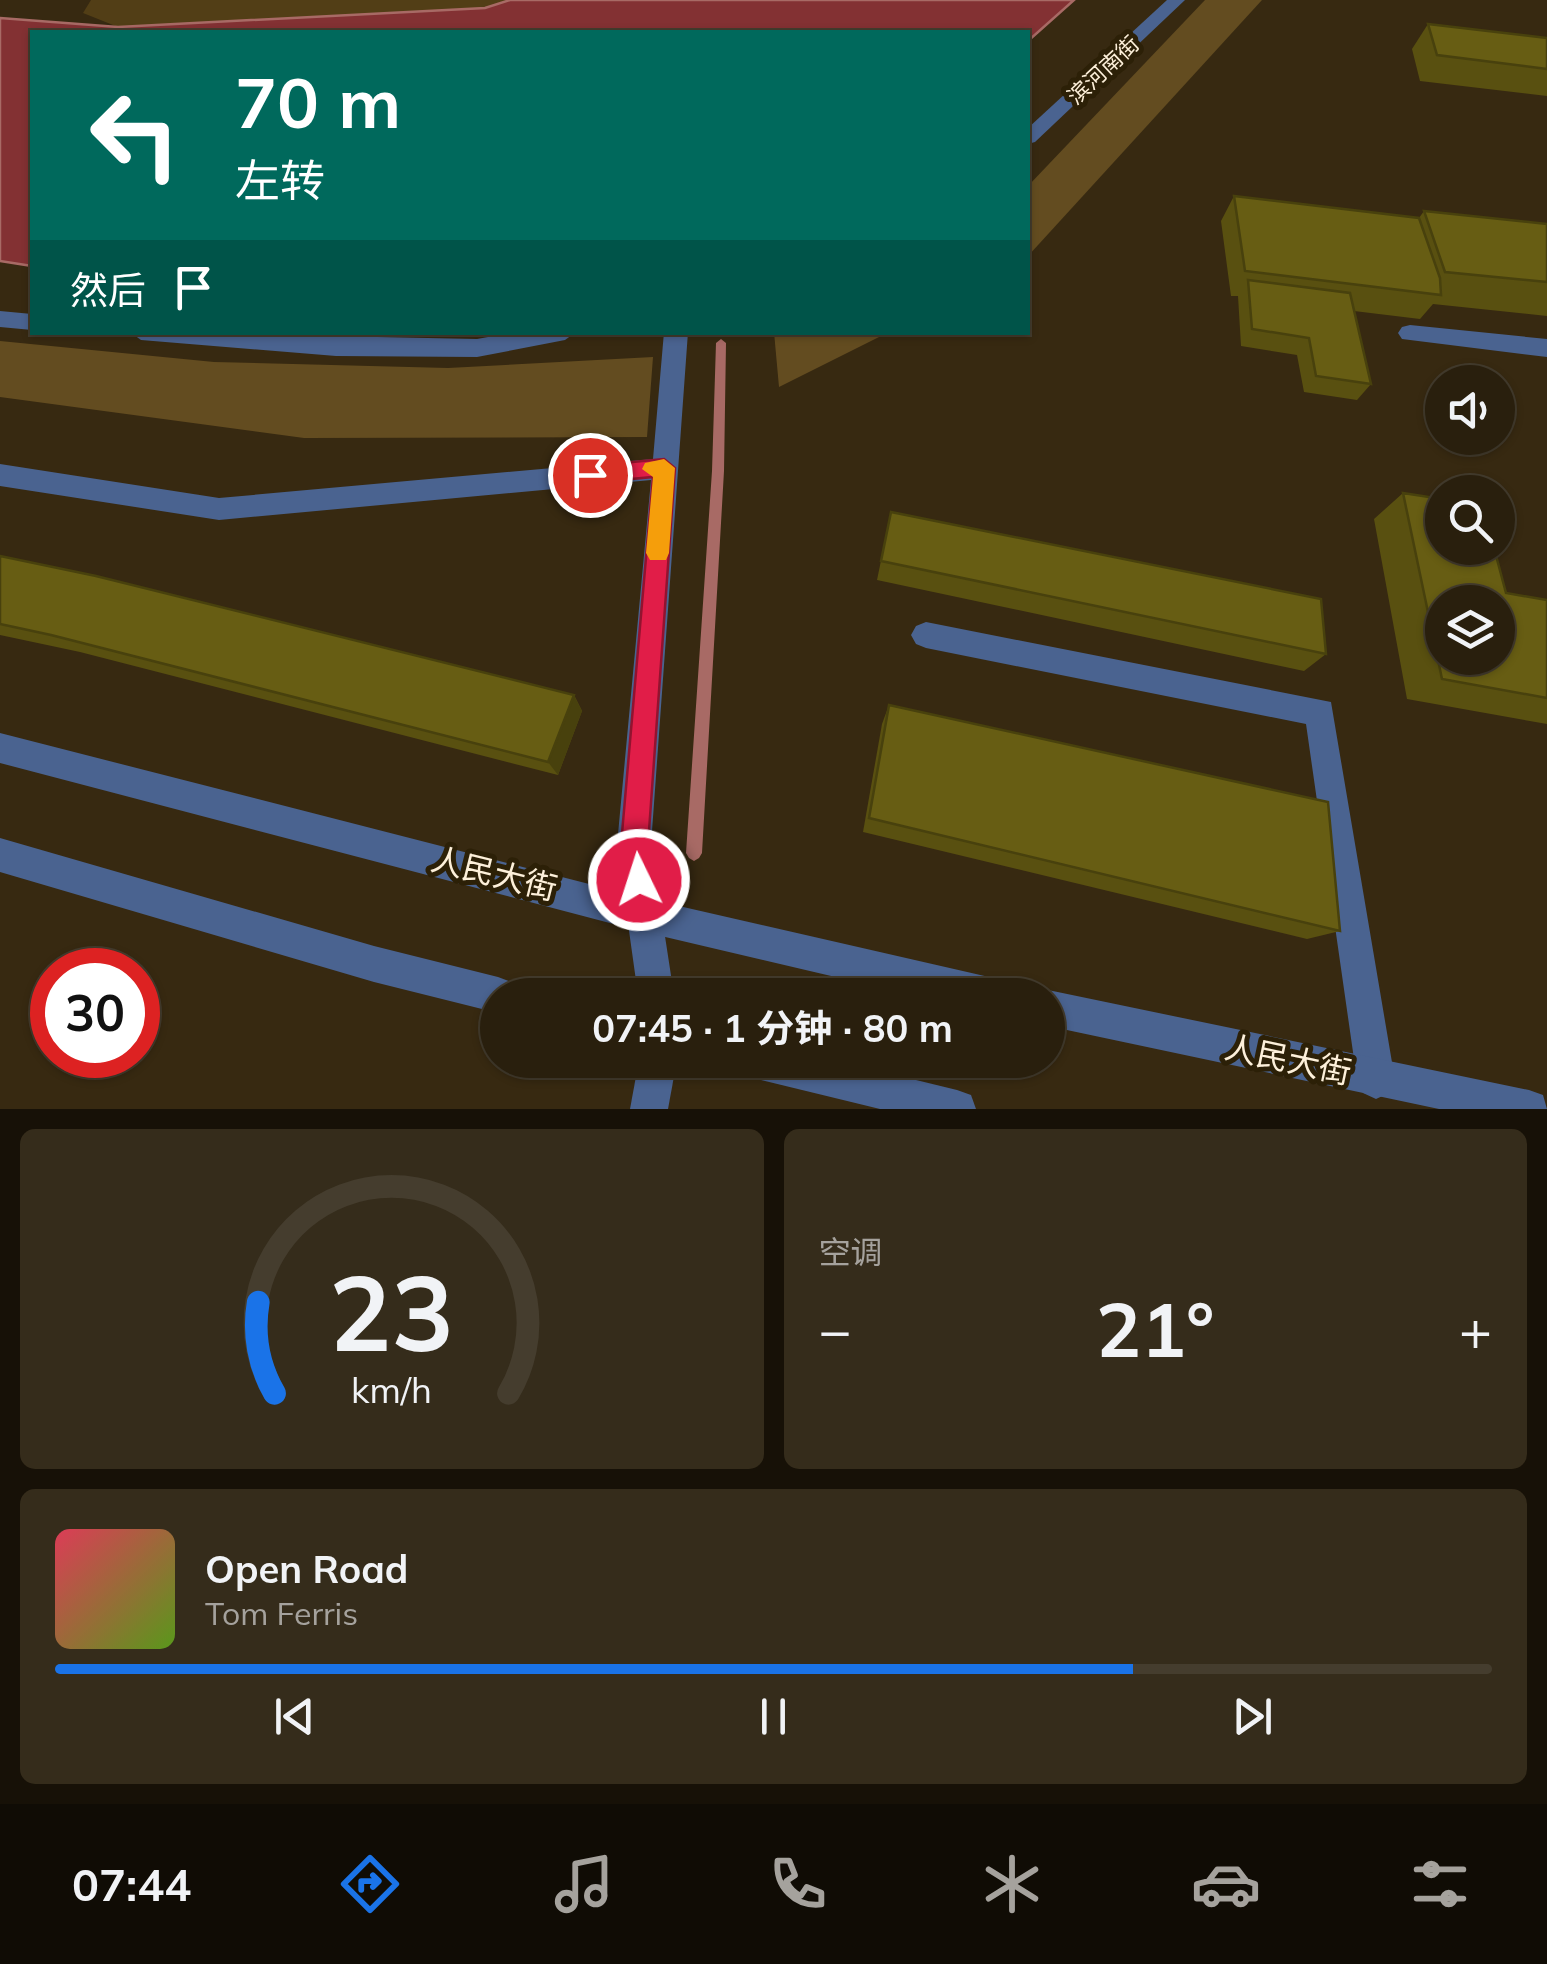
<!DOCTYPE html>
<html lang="zh">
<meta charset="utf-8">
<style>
:root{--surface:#291f0d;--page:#352c1b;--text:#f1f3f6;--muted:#a5a29d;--line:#453d2e;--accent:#1a73e8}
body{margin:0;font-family:Mulish,"Noto Sans SC",sans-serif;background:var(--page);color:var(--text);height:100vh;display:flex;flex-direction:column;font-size:38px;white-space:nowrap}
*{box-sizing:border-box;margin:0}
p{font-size:32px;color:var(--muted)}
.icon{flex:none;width:55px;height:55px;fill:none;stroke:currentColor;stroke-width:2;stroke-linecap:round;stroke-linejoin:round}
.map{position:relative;height:1109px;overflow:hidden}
.details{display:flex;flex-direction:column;gap:20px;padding:20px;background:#171107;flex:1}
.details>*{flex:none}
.hud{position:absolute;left:30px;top:30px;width:1000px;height:305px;border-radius:0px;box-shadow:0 2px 8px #0004,0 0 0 2px var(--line);background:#00695c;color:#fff;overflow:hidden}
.fabs{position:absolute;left:1425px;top:365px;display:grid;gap:20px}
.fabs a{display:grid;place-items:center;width:90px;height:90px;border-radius:50%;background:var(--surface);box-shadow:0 2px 8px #0004,0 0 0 2px var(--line);font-size:50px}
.speed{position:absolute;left:30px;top:948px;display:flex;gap:20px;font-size:50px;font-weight:700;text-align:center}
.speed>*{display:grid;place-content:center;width:130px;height:130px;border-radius:50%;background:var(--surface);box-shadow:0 2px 8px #0004,0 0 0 2px var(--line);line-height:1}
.speed .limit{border:15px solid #d22;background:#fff;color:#111}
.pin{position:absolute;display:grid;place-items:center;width:85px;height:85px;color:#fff;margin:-42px;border:5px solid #fff;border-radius:50%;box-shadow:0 2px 10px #0007}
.me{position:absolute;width:110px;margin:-55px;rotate:356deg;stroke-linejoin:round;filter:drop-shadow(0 0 8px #0008)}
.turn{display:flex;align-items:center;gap:35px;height:210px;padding:0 40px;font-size:45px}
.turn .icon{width:130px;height:130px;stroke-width:2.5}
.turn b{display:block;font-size:70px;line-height:85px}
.then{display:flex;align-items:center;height:95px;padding:0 40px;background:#0003;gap:20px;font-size:38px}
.big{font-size:75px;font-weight:700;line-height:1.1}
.details .card{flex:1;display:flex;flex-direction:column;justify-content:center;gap:15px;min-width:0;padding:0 35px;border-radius:15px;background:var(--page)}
.details .dial{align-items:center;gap:0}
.dial svg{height:260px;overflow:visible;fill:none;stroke:var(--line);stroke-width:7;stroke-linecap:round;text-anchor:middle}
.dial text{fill:var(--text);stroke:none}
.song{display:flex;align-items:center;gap:30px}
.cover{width:120px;height:120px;border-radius:15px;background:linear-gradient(135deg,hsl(350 70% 55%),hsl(90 70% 35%))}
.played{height:10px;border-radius:5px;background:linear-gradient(90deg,var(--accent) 75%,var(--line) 75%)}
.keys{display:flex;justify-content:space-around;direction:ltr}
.heat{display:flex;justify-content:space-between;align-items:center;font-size:55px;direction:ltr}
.details .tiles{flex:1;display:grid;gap:20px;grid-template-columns:1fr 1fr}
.card:last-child{grid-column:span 2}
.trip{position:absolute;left:480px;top:978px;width:585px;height:100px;border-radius:50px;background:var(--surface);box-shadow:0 2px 8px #0004,0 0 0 2px var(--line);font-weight:700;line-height:100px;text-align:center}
.menu{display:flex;height:160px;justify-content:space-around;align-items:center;background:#100c05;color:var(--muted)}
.menu .icon{width:70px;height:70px}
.menu .active{color:var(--accent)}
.menu b{font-size:45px;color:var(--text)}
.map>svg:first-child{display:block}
.green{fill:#523e16}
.forest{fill:#634c20}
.water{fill:#833133;stroke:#a86a65;stroke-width:2.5}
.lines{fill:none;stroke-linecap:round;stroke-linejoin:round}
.stream{fill:#a86a65;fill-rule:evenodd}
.minor{fill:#4a6390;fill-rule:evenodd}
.tertiary{fill:#4a6390;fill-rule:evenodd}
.wall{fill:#595010}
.shaded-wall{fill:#48410d}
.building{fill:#675d13;stroke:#48410d;stroke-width:2.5;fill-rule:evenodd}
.route{fill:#e11d48;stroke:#92132f;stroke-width:2.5}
.slow{fill:#f59e0b}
.labels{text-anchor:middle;stroke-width:10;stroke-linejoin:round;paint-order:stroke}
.far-street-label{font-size:22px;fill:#fdf0da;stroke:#2c2007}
.near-street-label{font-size:32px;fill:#fdf0da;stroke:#2c2007}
</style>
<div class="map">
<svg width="1547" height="1109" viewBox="0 0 1547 1109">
<rect width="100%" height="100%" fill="#372911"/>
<path class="green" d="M91 0H510L486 8 118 27 83 13Z"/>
<g class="forest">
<path d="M1205 0H1262L1028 256V186Z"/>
<path d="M774 332H887V333L779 387Z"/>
<path d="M0 341 214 362 448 368 653 357 647 437 304 438 0 397Z"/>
</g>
<path class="water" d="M510 0H1074L1028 41V32H32V266L0 261V18L118 27 485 8Z"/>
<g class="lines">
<path class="stream" d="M721 339 726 343 724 471 702 853 699 858 694 861 689 858 686 853 712 471 716 343Z"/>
<g class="minor">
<path d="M1167 0H1185L1035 142 1028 144V128Z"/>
<path d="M0 311 32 314V330L0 327Z"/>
<path d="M1410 325 1547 339V357L1402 339 1398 333 1402 327Z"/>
<path d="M130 332 477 339 515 332H576L565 340 477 357 336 356 141 340Z"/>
<path d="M664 332H688L651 845 674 995H638L617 845 651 480 219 520 0 486V464L219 498 653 459Z"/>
<path d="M926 622 1331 702 1395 1080 1389 1093 1376 1099 1363 1093 1357 1080 1306 724 926 648 916 644 911 635 916 626Z"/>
<path d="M639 1060H677L668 1109H630Z"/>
</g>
<g class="tertiary">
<path d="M0 733 644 898 989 977 1002 982 1007 995H912L644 932 0 763Z"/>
<path d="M0 838 374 946 498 977 511 982 516 995H498V1013L374 982 0 872Z"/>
<path d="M1048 990 1529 1090 1543 1095 1547 1109H1439L1048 1026V995H1036Z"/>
<path d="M738 1060H834L957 1090 971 1095 976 1109H880L757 1079 744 1073Z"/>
</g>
</g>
<g class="wall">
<path d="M1428 24 1547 38V96L1420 81 1412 49Z"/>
<path d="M1234 196 1419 218 1424 211 1547 224V316L1433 304 1420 319 1354 311 1371 384 1357 400 1304 392 1297 355 1241 346 1238 296H1231L1221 221Z"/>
<path d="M1403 493 1506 593 1547 600V724L1407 699 1374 519Z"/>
<path d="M891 512 1326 654 1304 671 877 580Z"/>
<path d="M0 556 574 695 582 711 558 775 80 652 0 635Z"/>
<path d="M889 705 1340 931 1307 939 863 832 882 724Z"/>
</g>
<path class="shaded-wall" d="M574 695 582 711 558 775 548 762Z"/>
<g class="building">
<path d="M1428 24 1547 38V69L1437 55Z"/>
<path d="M1234 196 1419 218 1440 278 1441 295 1245 271Z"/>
<path d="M1424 211 1547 224V282L1445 272Z"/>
<path d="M1248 280 1350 293 1371 384 1316 376 1309 338 1252 329Z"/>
<path d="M1403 493 1442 499V548H1494L1506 593 1547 600V698L1442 679ZM1442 602H1498V658H1442Z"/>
<path d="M891 512 1321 599 1326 654 881 561Z"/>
<path d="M0 556 96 576 574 695 548 762 51 635 0 624Z"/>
<path d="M889 705 1328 802 1340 931 869 818Z"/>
</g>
<path class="route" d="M664 459 675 468 648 845 653 880 649 890 639 894 629 890 621 845 653 477 590 483 580 475 590 466Z"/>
<path class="slow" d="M664 459 675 468 669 553 666 560H650L646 553 653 477 642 469 645 463Z"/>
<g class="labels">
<g class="far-street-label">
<text transform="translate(1103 70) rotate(-43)" y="8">滨河南街</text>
</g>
<g class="near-street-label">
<text transform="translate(494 874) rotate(14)" y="11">人民大街</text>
<text transform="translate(1288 1060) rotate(12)" y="11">人民大街</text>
</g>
</g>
</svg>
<div class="fabs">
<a><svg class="icon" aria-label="sound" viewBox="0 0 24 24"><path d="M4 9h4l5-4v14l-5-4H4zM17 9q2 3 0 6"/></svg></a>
<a><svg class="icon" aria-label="search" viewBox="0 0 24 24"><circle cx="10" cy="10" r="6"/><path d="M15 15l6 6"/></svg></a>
<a><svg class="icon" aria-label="layers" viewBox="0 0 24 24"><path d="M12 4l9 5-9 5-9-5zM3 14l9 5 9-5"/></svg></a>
</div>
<div class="speed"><div class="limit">30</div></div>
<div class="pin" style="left:590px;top:475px;background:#d93025"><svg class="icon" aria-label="arrive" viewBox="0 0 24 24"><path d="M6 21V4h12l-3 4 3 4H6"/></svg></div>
<svg class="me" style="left:639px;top:880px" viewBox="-20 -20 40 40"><circle r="17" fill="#e11d48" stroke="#fff" stroke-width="3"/><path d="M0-11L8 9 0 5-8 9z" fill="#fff"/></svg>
<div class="trip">07:45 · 1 分钟 · 80 m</div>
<div class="hud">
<div class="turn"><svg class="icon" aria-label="left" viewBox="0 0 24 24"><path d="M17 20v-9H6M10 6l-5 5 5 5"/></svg><div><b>70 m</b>左转</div></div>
<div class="then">然后<svg class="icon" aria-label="arrive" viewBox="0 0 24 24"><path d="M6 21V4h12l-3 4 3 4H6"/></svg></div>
</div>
</div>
<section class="details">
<div class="tiles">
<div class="card dial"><svg viewBox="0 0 100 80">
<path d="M14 69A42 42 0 1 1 86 69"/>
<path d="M14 69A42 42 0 0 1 9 41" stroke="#1a73e8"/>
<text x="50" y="56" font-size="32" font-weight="700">23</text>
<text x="50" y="72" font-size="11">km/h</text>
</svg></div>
<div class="card"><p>空调</p>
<div class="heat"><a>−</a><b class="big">21°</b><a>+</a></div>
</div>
<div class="card">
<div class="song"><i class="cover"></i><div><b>Open Road</b><p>Tom Ferris</p></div></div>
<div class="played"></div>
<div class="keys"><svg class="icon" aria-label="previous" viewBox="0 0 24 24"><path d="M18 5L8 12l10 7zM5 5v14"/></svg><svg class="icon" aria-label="pause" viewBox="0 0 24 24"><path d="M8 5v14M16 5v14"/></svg><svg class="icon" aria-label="next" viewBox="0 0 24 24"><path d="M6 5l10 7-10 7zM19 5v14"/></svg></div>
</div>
</div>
</section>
<nav class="menu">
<b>07:44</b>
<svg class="icon active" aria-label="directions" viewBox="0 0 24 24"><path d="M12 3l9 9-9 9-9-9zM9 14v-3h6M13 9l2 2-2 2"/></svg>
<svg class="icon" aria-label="music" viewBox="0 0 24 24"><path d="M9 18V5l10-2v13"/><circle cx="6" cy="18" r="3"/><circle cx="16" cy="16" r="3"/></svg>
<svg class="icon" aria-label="phone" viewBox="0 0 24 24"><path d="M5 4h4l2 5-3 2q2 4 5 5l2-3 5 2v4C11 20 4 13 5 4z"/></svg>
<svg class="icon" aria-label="climate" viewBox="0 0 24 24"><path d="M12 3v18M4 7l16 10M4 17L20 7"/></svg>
<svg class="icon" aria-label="car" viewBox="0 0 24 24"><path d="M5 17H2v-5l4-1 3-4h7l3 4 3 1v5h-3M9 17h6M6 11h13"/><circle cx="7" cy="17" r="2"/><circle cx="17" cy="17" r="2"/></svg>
<svg class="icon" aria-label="filters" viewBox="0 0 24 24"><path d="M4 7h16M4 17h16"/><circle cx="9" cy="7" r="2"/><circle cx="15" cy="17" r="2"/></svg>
</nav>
